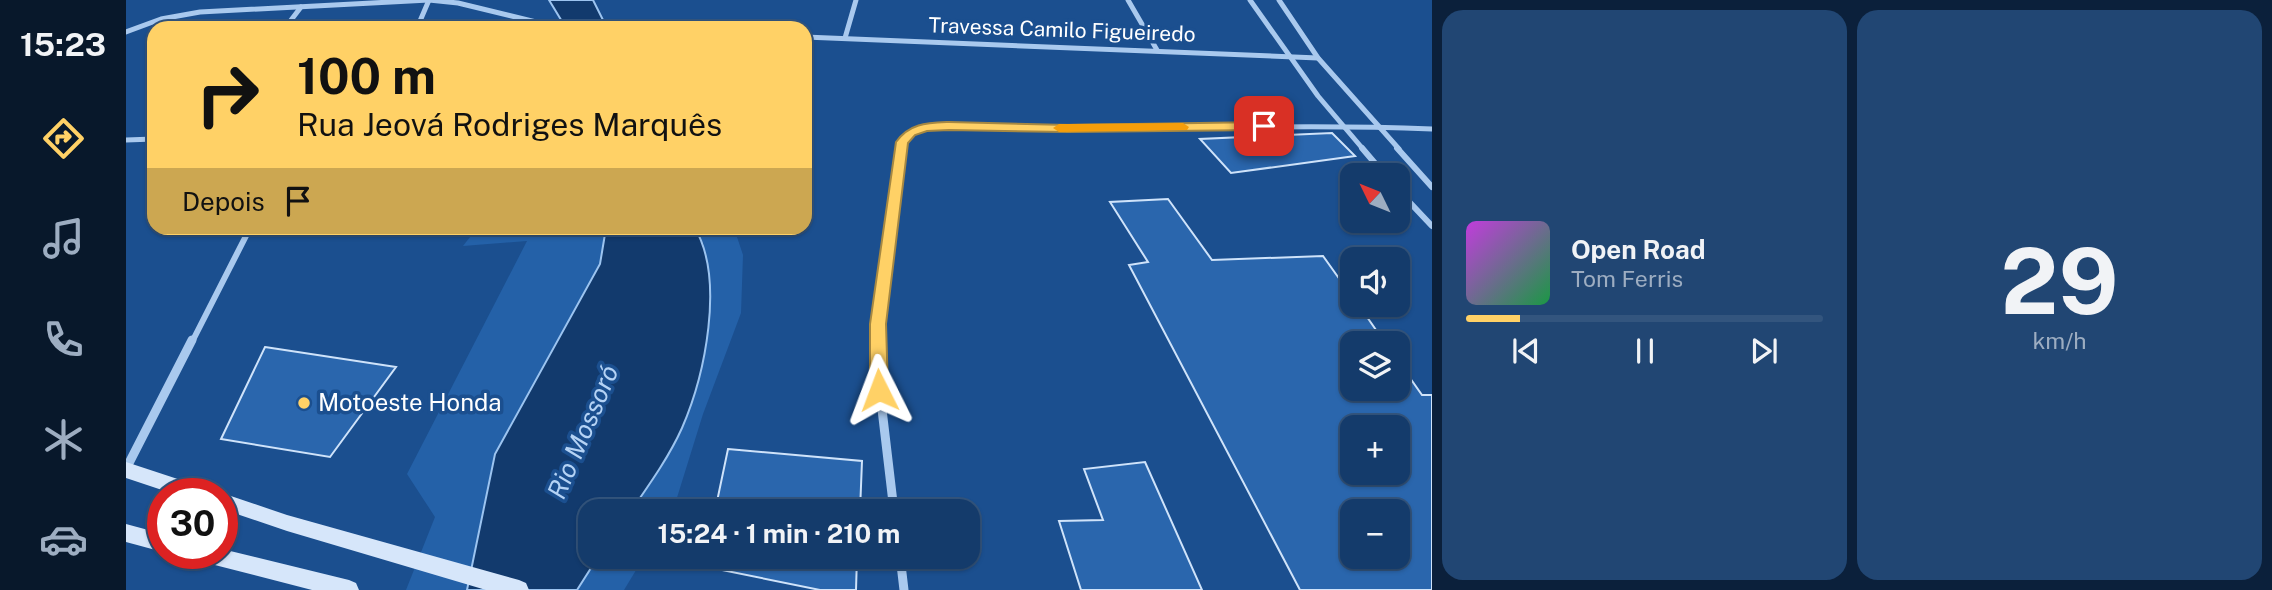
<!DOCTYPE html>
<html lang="pt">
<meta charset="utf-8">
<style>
:root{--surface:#143b6b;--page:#214673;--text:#f1f3f6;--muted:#9dadc1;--line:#33557e;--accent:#ffd166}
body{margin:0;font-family:"Public Sans",sans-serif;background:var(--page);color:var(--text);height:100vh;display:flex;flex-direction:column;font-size:26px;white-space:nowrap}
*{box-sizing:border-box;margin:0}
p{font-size:23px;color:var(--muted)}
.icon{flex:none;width:38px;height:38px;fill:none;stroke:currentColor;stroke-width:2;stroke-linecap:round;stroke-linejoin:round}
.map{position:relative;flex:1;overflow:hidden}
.side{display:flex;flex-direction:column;gap:10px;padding:10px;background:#0b203b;width:840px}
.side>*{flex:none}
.banner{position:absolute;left:21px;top:21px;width:665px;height:214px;border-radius:21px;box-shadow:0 2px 5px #0004,0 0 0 2px var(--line);background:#ffd166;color:#111;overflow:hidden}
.needle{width:46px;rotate:313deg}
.fabs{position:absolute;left:1214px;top:163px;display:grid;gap:14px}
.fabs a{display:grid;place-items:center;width:70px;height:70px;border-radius:14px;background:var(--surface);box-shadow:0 2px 5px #0004,0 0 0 2px var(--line);font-size:35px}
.speed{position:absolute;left:21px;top:478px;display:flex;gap:14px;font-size:35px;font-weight:700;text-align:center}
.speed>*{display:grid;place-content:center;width:91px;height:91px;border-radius:50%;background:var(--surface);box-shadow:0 2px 5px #0004,0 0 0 2px var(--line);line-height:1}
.speed .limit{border:10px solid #d22;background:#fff;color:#111}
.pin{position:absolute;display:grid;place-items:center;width:60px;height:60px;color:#fff;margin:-30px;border-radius:14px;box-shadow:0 4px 10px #0006}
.me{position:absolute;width:77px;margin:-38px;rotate:357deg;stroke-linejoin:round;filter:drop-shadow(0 0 5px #0008)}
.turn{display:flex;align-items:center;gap:24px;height:147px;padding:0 35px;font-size:32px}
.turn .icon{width:91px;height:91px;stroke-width:2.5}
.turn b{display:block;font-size:49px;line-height:60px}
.then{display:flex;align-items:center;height:66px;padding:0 35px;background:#0003;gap:14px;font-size:26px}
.side .widget{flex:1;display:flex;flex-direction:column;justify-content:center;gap:10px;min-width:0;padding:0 24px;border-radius:21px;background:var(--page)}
.side .dial{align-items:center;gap:0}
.dial b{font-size:91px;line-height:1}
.song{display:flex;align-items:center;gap:21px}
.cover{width:84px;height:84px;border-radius:10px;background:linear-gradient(135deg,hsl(290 70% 55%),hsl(140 70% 35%))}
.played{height:7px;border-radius:4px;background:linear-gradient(90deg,var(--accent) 15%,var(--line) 15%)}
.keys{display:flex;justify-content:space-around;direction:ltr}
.side .tiles{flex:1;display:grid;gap:10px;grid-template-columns:repeat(2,1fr)}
.trip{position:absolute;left:452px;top:499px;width:402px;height:70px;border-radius:21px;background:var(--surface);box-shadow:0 2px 5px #0004,0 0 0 2px var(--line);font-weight:700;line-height:70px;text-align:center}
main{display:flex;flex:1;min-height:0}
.dock{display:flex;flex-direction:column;width:126px;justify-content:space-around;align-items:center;background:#08182b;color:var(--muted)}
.dock .icon{width:49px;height:49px}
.dock .on{color:var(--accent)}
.dock b{font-size:32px;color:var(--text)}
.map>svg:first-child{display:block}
.green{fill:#2461a8}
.water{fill:#123a6d;stroke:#9cc4f0;stroke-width:2}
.building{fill:#2a66ad;stroke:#cfe3fa;stroke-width:2;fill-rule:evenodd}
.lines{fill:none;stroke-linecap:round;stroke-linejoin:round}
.minor-far2{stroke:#a9c9ee;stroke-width:5}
.minor-far1{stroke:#a9c9ee;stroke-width:6}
.minor{stroke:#a9c9ee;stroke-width:9}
.secondary{fill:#d6e6fa;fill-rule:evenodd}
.route{fill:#ffd166;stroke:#a68842;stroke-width:2}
.slow{fill:#f59e0b}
.poi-dot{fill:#ffd166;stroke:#1b4f8f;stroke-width:2.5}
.labels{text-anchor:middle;stroke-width:7;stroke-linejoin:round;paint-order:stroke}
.far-street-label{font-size:21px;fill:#fff;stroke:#1b4f8f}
.poi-label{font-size:24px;fill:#fff;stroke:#1b4f8f;text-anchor:start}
.water-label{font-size:26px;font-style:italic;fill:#b5d3f5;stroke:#1b4f8f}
</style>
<main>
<nav class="dock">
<b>15:23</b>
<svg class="icon on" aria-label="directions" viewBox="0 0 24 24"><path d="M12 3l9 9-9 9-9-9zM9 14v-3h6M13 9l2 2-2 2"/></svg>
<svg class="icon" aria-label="music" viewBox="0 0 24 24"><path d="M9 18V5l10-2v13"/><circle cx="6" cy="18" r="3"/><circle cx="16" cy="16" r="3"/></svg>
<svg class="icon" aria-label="phone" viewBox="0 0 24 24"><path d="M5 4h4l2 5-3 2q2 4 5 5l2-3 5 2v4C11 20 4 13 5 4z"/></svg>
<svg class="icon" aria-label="climate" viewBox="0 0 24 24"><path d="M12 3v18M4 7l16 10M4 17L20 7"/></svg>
<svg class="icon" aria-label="car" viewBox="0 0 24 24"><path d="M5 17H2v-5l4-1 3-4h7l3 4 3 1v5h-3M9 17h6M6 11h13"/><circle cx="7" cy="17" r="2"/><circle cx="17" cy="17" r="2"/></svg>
</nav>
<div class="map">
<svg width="1306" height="590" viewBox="0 0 1306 590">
<rect width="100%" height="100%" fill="#1b4f8f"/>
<g class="green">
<path d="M351 228H480L474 264 369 454 341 590H280L309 517 281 474 401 241 337 246Z"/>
<path d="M569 228H608L617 255 615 313 577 414 549 504 545 511H505L526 482 555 428 578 244Z"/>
<path d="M472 557H518L498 590H451Z"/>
</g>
<g class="water">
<path d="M423 0H467L481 28H440Z"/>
<path d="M480 228H569C599 280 579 375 556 428 543 457 523 485 505 511H464V556L472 557 451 590H341L369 454 474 264Z"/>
</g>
<g class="building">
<path d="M1206 133 1229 156 1105 173 1074 139Z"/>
<path d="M1042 199 1086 260 1197 256 1227 298V304H1232L1259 343H1227V388H1272V361L1296 395H1306V590H1174L1003 265 1022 262 984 202ZM1227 427H1272V472H1227ZM1227 511H1272V556H1227Z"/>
<path d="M139 347 270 367 204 457 95 439Z"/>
<path d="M602 449 736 461 734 511H589Z"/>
<path d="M1019 462 1076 590H955L933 521 977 520 958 469Z"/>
<path d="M582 556H731L730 590H694L581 567Z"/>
</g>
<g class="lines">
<g class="minor-far2">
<path d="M1002 0 1031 50"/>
<path d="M1124 0 1192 96 1237 149"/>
<path d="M1153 0 1192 58 1273 149"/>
<path d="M159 28 175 7"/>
<path d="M291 28 303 0"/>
<path d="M0 32 35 19 74 12 303 0 332 3 410 22 478 28"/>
<path d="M679 37 1192 58"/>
<path d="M719 38 730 0"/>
<path d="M0 140 28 139"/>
<path d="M775 149C777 136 787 129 800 127 844 121 899 129 944 129 1065 129 1185 124 1306 129"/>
</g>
<g class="minor-far1">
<path d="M1236 148 1259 175"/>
<path d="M1271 148 1306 187"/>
<path d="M1272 190 1306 226"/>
<path d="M66 342 124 228"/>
<path d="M752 342 775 148"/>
</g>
<g class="minor">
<path d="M752 340 751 367 768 511"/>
<path d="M0 469 66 340"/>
<path d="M774 556 778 590"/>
</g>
<g class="secondary">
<path d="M0 462 79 488 82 494H48L0 478Z"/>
<path d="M96 493 161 515 393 580 400 583 403 590H360L161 531 96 509Z"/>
<path d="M0 524 37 534V552L0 542Z"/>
<path d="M96 549 223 580 230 583 233 590H186L77 562 70 559 68 553H96Z"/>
</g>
</g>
<path class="route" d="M823 122 942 125 1138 122 1144 126 1138 130 942 132 823 130 801 131 789 135 782 143 760 324 762 390 759 395 753 397 747 395 744 390V324L770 142C784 123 801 123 823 122Z"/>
<path class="slow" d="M1057 123 1063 127 1061 130 933 132 927 128 933 124Z"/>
<circle class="poi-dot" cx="178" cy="403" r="7"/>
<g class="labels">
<g class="far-street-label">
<text transform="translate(936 30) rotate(2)" y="7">Travessa Camilo Figueiredo</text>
</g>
<g class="poi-label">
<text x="192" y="411">Motoeste Honda</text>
</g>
<g class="water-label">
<text transform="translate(457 432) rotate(-67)" y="9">Rio Mossoró</text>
</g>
</g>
</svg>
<div class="fabs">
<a><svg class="needle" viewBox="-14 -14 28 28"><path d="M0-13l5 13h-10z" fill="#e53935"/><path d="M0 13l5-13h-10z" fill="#9dadc1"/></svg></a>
<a><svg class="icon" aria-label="sound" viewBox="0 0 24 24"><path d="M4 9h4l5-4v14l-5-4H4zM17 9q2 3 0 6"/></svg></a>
<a><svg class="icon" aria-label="layers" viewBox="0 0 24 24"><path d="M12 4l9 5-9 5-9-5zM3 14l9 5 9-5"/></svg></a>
<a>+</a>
<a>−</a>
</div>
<div class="speed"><div class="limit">30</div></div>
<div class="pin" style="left:1138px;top:126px;background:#d93025"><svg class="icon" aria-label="arrive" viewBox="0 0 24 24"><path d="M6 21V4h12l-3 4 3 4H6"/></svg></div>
<svg class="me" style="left:753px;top:390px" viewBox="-20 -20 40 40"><path d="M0-17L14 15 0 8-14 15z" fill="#ffd166" stroke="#fff" stroke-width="4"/></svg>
<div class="trip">15:24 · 1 min · 210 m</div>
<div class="banner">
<div class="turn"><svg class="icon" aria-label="right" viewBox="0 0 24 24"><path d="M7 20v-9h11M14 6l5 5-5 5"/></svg><div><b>100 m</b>Rua Jeová Rodriges Marquês</div></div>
<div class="then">Depois<svg class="icon" aria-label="arrive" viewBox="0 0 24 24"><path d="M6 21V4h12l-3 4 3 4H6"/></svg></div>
</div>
</div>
<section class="side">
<div class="tiles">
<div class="widget">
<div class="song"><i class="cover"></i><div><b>Open Road</b><p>Tom Ferris</p></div></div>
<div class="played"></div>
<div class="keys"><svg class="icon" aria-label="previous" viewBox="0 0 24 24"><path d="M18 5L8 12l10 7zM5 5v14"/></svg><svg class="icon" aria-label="pause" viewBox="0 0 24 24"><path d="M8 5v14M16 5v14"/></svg><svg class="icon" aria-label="next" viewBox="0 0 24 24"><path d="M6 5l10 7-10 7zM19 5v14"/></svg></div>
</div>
<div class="widget dial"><b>29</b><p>km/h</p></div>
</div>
</section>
</main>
